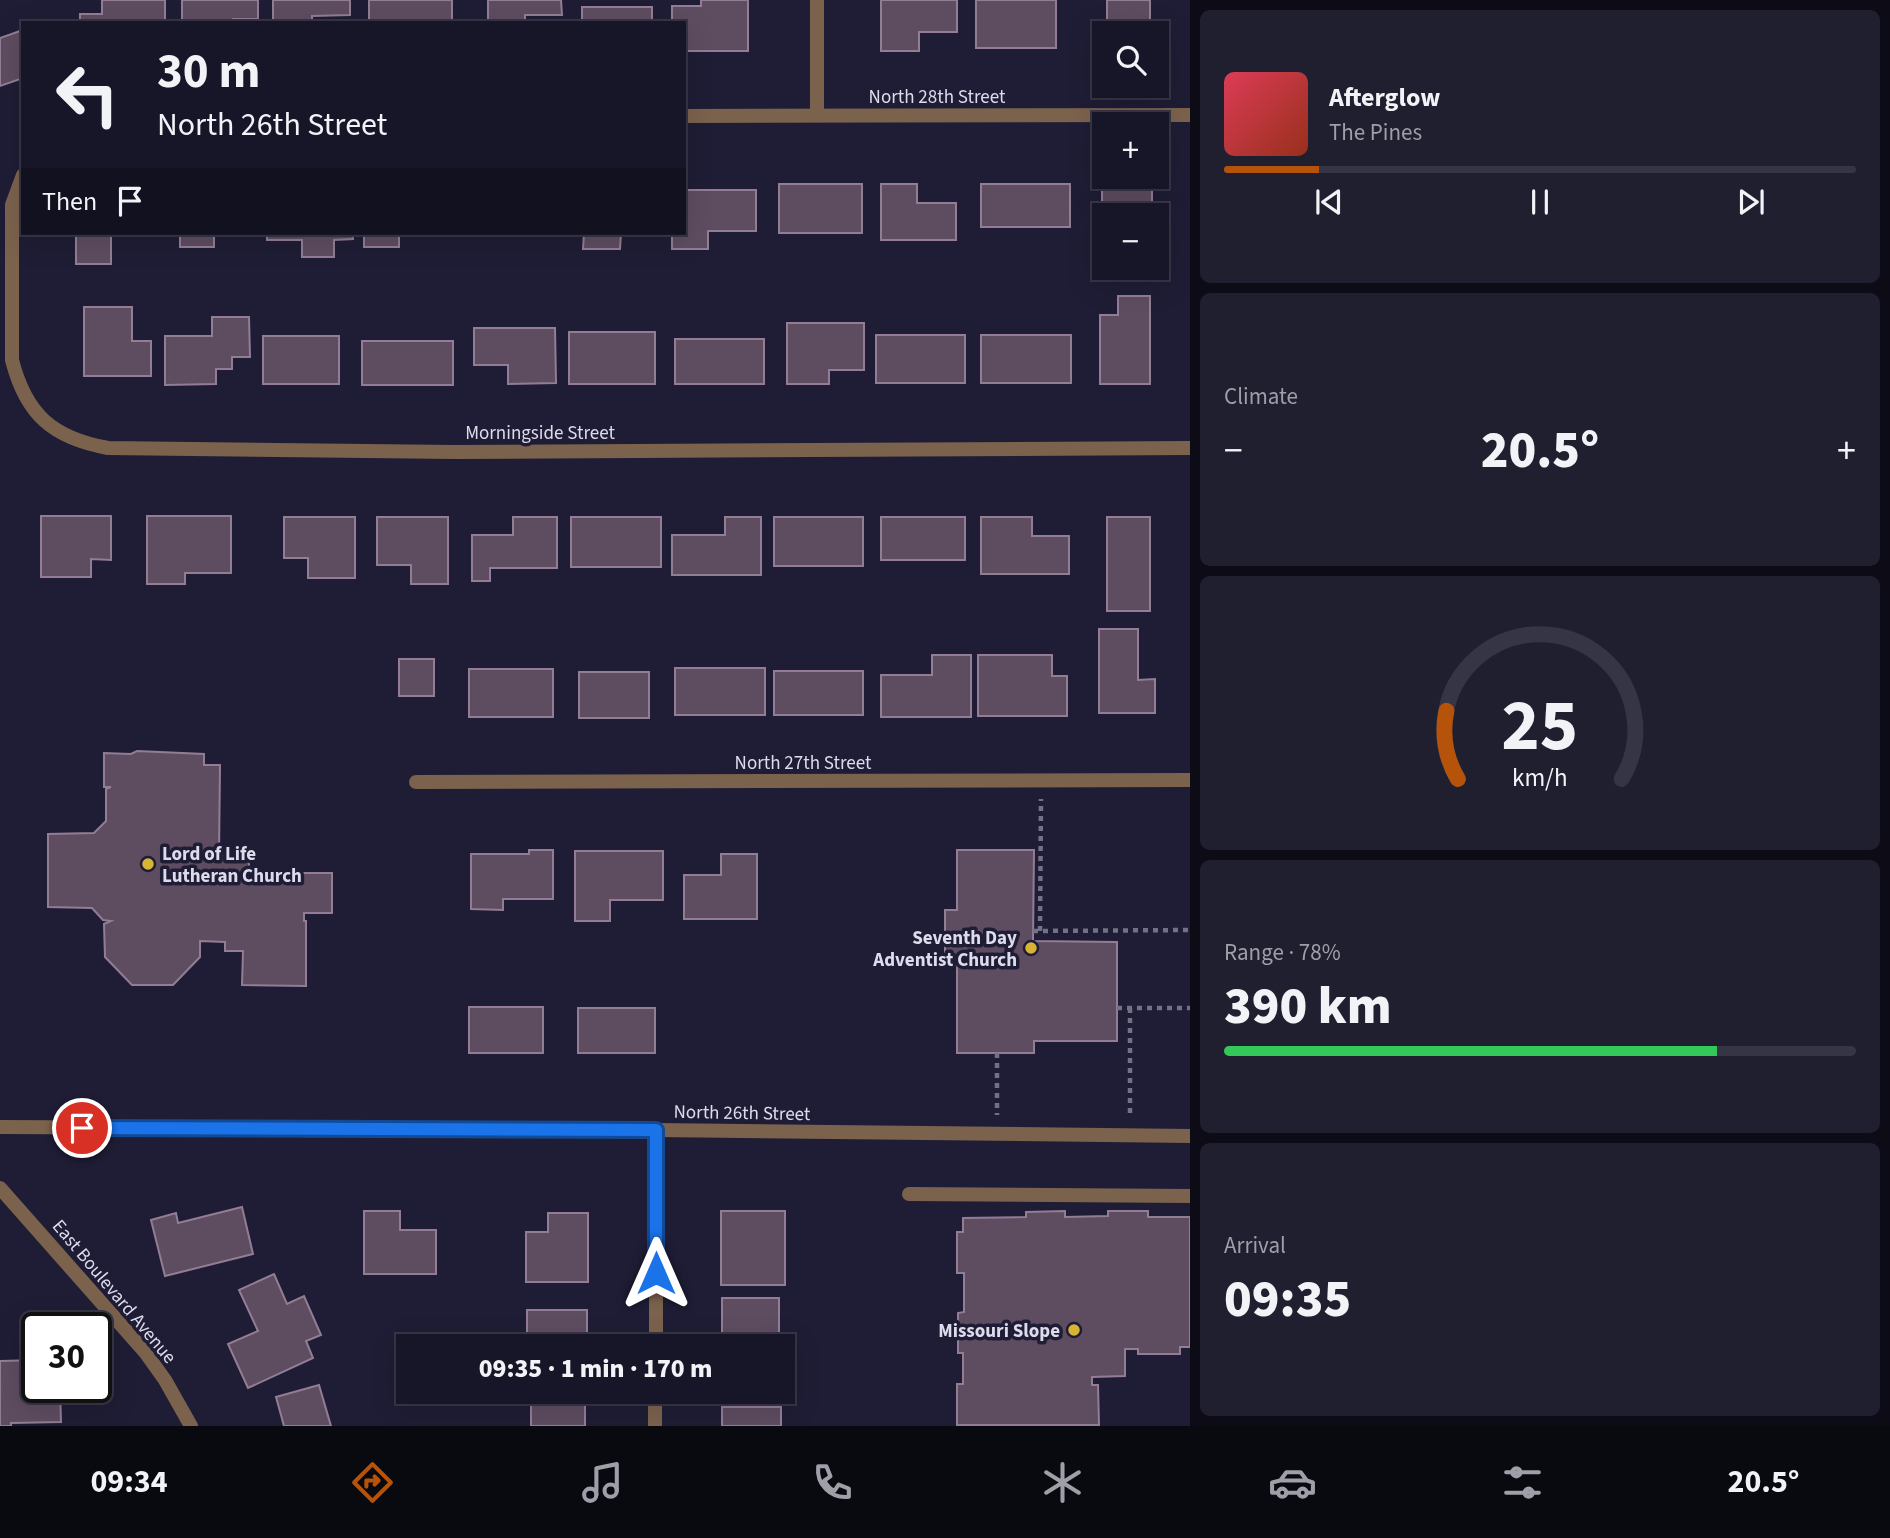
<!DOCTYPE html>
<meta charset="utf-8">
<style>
:root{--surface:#171628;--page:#201f30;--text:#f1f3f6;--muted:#9e9fa8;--line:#363545;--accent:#b45309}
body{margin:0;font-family:"Source Sans 3",sans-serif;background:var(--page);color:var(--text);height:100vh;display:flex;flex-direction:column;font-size:26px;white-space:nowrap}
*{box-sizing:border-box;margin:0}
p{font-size:23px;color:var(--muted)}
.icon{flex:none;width:38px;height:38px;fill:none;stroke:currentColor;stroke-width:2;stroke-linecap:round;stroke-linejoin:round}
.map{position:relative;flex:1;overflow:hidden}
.drawer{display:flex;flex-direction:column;gap:10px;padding:10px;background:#0d0c16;width:700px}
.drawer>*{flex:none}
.hud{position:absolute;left:21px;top:21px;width:665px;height:214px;border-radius:0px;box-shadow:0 7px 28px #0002,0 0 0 2px var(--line);background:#171628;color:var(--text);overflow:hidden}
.fabs{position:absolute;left:1092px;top:21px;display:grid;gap:14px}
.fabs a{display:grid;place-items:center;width:77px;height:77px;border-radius:0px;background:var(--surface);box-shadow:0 7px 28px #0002,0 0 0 2px var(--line);font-size:35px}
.speed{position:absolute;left:21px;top:1312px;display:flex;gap:14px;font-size:35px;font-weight:700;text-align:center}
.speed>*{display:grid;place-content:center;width:91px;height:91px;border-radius:50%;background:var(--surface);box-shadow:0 7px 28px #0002,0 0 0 2px var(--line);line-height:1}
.speed .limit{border:4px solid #111;border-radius:10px;background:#fff;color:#111}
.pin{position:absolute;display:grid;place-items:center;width:60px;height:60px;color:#fff;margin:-30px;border:4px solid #fff;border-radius:50%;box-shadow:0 2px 7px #0007}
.me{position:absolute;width:77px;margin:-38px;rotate:0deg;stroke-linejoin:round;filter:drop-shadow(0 0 5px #0008)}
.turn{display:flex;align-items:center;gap:24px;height:147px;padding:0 21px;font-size:32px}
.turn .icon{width:91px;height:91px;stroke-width:2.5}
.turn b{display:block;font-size:49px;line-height:60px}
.then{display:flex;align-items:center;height:66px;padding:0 21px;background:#0003;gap:14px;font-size:26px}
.big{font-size:52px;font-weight:800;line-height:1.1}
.drawer .card{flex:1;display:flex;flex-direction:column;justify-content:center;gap:10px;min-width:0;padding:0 24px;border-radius:10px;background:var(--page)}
.drawer .dial{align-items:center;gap:0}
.dial svg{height:182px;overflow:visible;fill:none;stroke:var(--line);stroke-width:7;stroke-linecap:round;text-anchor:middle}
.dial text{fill:var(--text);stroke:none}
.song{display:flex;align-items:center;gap:21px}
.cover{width:84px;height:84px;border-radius:10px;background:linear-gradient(135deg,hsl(350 70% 55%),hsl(10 70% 35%))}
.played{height:7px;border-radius:4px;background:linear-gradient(90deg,var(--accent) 15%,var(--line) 15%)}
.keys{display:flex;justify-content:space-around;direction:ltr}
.heat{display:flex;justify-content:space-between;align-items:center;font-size:38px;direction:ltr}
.charge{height:10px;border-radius:5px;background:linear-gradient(90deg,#34c759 78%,var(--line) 0)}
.trip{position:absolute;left:396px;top:1334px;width:399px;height:70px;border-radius:0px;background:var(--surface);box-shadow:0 7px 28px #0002,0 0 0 2px var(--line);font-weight:800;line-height:70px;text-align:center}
.menu{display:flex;height:112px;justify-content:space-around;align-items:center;background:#090910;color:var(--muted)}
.menu .icon{width:49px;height:49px}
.menu .active{color:var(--accent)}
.menu b{font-size:32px;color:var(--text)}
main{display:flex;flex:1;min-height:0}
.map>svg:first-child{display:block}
.building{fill:#5e4c61;stroke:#927d95;stroke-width:2}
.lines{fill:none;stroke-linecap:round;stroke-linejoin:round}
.path{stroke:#727185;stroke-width:4.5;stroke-dasharray:5 5;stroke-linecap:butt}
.lane{stroke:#7b624d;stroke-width:14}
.street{stroke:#7b624d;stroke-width:14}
.route-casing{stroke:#114b97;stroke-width:18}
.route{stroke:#1a73e8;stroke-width:12}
.poi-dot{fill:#d8b434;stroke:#1f1d35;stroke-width:2.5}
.labels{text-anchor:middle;stroke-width:7;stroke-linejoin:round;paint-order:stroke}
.street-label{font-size:19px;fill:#dcdcec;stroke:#1f1d35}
.poi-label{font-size:19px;font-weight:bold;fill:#dcdcec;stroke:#1f1d35;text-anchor:end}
</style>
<main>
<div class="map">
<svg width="1190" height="1426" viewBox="0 0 1190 1426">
<rect width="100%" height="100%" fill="#1f1d35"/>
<g class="building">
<path d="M102 0H165V23H80V14H102Z"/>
<path d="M182 0H258V19H233V23H182Z"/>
<path d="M273 0H350V15L312 16V23H273Z"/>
<rect x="369" y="0" width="83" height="23"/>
<path d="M488 0H561L562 15H525V23H488Z"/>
<path d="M701 0H748V51H684V23H672V6H701Z"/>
<path d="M881 0H957V32H919V51H881Z"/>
<rect x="976" y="0" width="80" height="48"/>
<rect x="1107" y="0" width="43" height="33"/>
<rect x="582" y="7" width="70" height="16"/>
<path d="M23 30V78L0 86V38Z"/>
<rect x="779" y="184" width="83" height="49"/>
<path d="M881 184H917V203H956V240H881Z"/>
<rect x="981" y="184" width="89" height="43"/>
<path d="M1102 184H1152V215H1104V267H1102Z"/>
<path d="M684 190H756V231H708V249H672V233H684Z"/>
<rect x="76" y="233" width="35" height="31"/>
<rect x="180" y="233" width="34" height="14"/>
<path d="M267 233H352L353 239 334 240V257H302V240H267Z"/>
<rect x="364" y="233" width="35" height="14"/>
<path d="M584 233H621L620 249H583Z"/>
<path d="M1118 296H1150V384H1100V315H1118Z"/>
<path d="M84 307H132V341H151V376H84Z"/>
<path d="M212 317H249L250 357H232V369H216V384L165 385V336H212Z"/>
<path d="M787 323H864V370H829V384H787Z"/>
<path d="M474 328H555L556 383 508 384V365H474Z"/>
<rect x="569" y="332" width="86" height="52"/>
<rect x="876" y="335" width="89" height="48"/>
<rect x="981" y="335" width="90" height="48"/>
<rect x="263" y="336" width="76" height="48"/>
<rect x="675" y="339" width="89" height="45"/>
<rect x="362" y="341" width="91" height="44"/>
<path d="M41 516H111V560L91 559V577H41Z"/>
<path d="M147 516H231V573H185V584H147Z"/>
<path d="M284 517H355V578H308V558H284Z"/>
<path d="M377 517H448V584H411V565H377Z"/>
<path d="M513 517H557V568H490V581H472V535H513Z"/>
<rect x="571" y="517" width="90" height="50"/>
<path d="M725 517H761V575H672V535H725Z"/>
<rect x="774" y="517" width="89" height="49"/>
<rect x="881" y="517" width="84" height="43"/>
<path d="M981 517H1032V536H1069V574H981Z"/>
<rect x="1107" y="517" width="43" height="94"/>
<path d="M1099 629H1138V680L1155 679V713H1099Z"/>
<path d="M932 655H971V717H881V675H932Z"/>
<path d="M978 655H1052V676H1067V716H978Z"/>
<rect x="399" y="659" width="35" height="37"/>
<rect x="675" y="668" width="90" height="47"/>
<rect x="469" y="669" width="84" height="48"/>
<rect x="774" y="671" width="89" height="44"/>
<rect x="579" y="672" width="70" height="46"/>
<path d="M137 751 204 754V765H220L219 855H249V873H332V913H304V921H306V986L242 985 243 951H225V942L200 941V957L173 985H132L105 957 104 924 111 921 103 920 92 908 48 907V834L94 833 106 821V789L111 787H104V753L131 754Z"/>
<path d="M529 850H553V899H503V910L471 909V854H529Z"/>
<path d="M957 850H1034L1033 941 1117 942V1041H1034V1053H957V955H945V910H957Z"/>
<path d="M575 851H663V900H610V921H575Z"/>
<path d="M721 854H757V919H684V875H721Z"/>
<rect x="469" y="1007" width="74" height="46"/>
<rect x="578" y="1008" width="77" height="45"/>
<path d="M242 1207 253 1254 165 1276 151 1220 176 1213 178 1223Z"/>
<path d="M364 1211H400V1230H436V1274H364Z"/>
<rect x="721" y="1211" width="64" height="74"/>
<path d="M1065 1211V1217L1108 1216V1211H1148V1217H1190V1347H1180V1354H1138V1349H1125V1376L1092 1377V1385H1098L1099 1425H957V1384H963V1353H958V1313L964 1312V1273H957V1232H963V1218L1026 1217V1212Z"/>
<path d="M548 1213H588V1282H526V1232H548Z"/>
<path d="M274 1274 287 1304 304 1296 321 1335 306 1341 313 1358 248 1388 228 1344 258 1331 239 1290Z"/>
<path d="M722 1298H779V1346H737V1334H722Z"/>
<rect x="527" y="1310" width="60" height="36"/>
<path d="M37 1360V1388H60L61 1422 11 1423V1426H0V1361Z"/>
<path d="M319 1385 331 1426H284L276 1397Z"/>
<rect x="531" y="1403" width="54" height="23"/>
<rect x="722" y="1407" width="59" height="19"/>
</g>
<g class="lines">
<g class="path">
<path d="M1033 931 1190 930"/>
<path d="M1040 931 1041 799"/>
<path d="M1117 1008H1190"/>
<path d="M1130 1008V1116"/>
<path d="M997 1053V1115"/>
</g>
<path class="lane" d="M909 1194 1190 1196"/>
<g class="street">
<path d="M817 0V115"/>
<path d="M684 116 1190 115"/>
<path d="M23 175 12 205V360C26 415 53 438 108 448L455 452 1190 448"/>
<path d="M416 782 1190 780"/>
<path d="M0 1127 656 1130 1190 1136"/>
<path d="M0 1188 145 1352 165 1380 191 1426"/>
<path d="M656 1346V1130"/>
<path d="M655 1426V1391"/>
</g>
</g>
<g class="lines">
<defs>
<path id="route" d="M82 1128 656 1130V1273"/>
</defs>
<use href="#route" class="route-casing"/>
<use href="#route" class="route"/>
</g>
<g class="poi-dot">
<circle cx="148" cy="864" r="7"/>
<circle cx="1031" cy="948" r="7"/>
<circle cx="1074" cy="1330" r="7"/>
</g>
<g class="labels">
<g class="street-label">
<text x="937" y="103">North 28th Street</text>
<text x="540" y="439">Morningside Street</text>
<text x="803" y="769">North 27th Street</text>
<text transform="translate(742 1112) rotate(1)" y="7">North 26th Street</text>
<text transform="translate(115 1291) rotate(50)" y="7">East Boulevard Avenue</text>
</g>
<g class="poi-label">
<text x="162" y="860" text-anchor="start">Lord of Life<tspan x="162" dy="22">Lutheran Church</tspan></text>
<text x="1017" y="944">Seventh Day<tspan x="1017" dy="22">Adventist Church</tspan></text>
<text x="1060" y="1337">Missouri Slope</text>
</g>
</g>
</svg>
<div class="fabs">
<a><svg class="icon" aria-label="search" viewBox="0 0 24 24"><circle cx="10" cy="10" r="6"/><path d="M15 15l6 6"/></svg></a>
<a>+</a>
<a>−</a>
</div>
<div class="speed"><div class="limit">30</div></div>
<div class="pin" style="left:82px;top:1128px;background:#d93025"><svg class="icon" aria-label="arrive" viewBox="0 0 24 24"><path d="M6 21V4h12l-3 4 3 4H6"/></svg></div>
<svg class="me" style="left:656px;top:1273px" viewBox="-20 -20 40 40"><path d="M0-17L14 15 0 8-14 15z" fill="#1a73e8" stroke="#fff" stroke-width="4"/></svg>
<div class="trip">09:35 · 1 min · 170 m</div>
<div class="hud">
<div class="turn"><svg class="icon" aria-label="left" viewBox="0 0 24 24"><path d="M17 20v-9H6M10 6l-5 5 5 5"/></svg><div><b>30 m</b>North 26th Street</div></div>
<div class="then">Then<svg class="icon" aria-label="arrive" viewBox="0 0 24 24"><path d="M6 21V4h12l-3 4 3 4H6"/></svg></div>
</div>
</div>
<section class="drawer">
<div class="card">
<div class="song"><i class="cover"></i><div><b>Afterglow</b><p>The Pines</p></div></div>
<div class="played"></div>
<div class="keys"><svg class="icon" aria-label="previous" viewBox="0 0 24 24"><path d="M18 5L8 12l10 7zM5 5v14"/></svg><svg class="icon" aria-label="pause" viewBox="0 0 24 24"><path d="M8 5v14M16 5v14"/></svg><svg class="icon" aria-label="next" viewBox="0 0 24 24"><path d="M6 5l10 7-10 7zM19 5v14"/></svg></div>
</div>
<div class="card"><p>Climate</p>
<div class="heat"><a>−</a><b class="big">20.5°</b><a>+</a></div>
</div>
<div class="card dial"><svg viewBox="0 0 100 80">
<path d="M14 69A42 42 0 1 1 86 69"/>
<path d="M14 69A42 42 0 0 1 9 39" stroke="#b45309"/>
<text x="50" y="56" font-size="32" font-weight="700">25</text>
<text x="50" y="72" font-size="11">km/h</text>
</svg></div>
<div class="card"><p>Range · 78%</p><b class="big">390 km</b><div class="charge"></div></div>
<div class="card"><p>Arrival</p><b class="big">09:35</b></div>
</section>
</main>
<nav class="menu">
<b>09:34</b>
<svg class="icon active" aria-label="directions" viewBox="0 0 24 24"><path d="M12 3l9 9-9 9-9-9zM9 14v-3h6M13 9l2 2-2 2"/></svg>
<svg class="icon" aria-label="music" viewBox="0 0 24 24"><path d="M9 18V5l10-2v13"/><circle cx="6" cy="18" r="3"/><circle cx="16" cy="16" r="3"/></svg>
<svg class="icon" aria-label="phone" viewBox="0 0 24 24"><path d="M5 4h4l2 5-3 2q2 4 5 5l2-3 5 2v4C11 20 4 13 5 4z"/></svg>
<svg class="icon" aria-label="climate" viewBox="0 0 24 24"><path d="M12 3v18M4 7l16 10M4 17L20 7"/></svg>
<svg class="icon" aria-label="car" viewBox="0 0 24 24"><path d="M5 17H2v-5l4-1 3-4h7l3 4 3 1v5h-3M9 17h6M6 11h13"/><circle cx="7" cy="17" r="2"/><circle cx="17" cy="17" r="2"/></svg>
<svg class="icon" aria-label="filters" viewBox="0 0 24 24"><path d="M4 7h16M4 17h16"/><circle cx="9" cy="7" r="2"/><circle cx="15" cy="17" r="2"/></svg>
<b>20.5°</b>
</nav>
